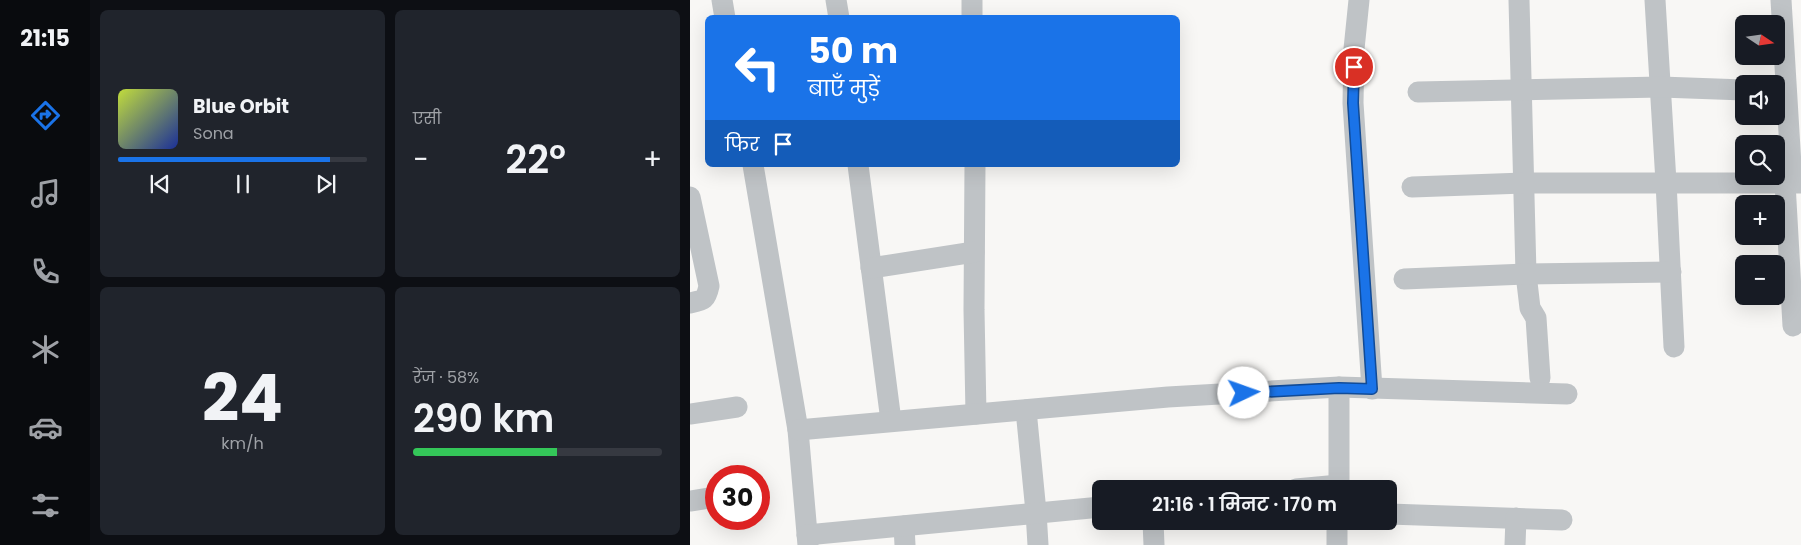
<!DOCTYPE html>
<html lang="hi">
<meta charset="utf-8">
<style>
:root{--surface:#171b24;--page:#20242c;--text:#f1f3f6;--muted:#9ea1a6;--line:#363941;--accent:#1a73e8}
body{margin:0;font-family:Poppins,"Noto Sans Devanagari",sans-serif;background:var(--page);color:var(--text);height:100vh;display:flex;flex-direction:column;font-size:19px;white-space:nowrap}
*{box-sizing:border-box;margin:0}
p{font-size:16px;color:var(--muted)}
.icon{flex:none;width:28px;height:28px;fill:none;stroke:currentColor;stroke-width:2;stroke-linecap:round;stroke-linejoin:round}
.map{position:relative;flex:1;overflow:hidden}
.side{display:flex;flex-direction:column;gap:10px;padding:10px;background:#0d0f14;width:600px}
.side>*{flex:none}
.guide{position:absolute;left:15px;top:15px;width:475px;height:152px;border-radius:8px;box-shadow:0 5px 20px #0002;background:#1a73e8;color:#fff;overflow:hidden}
.needle{width:32px;rotate:103deg}
.fabs{position:absolute;left:1045px;top:15px;display:grid;gap:10px}
.fabs a{display:grid;place-items:center;width:50px;height:50px;border-radius:8px;background:var(--surface);box-shadow:0 5px 20px #0002;font-size:25px}
.speed{position:absolute;left:15px;top:465px;display:flex;gap:10px;font-size:25px;font-weight:700;text-align:center}
.speed>*{display:grid;place-content:center;width:65px;height:65px;border-radius:50%;background:var(--surface);box-shadow:0 5px 20px #0002;line-height:1}
.speed .limit{border:8px solid #d22;background:#fff;color:#111}
.pin{position:absolute;display:grid;place-items:center;width:42px;height:42px;color:#fff;margin:-21px;border:2px solid #fff;border-radius:50%;box-shadow:0 1px 5px #0007}
.me{position:absolute;width:55px;margin:-28px;rotate:87deg;stroke-linejoin:round;filter:drop-shadow(0 0 4px #0008)}
.turn{display:flex;align-items:center;gap:18px;height:105px;padding:0 20px;font-size:22px}
.turn .icon{width:65px;height:65px;stroke-width:2.5}
.turn b{display:block;font-size:35px;line-height:42px}
.then{display:flex;align-items:center;height:48px;padding:0 20px;background:#0003;gap:10px;font-size:19px}
.big{font-size:38px;font-weight:600;line-height:1.1}
.side .card{flex:1;display:flex;flex-direction:column;justify-content:center;gap:8px;min-width:0;padding:0 18px;border-radius:8px;background:var(--page)}
.side .dial{align-items:center;gap:0}
.dial b{font-size:65px;line-height:1}
.song{display:flex;align-items:center;gap:15px}
.cover{width:60px;height:60px;border-radius:8px;background:linear-gradient(135deg,hsl(70 70% 55%),hsl(230 70% 35%))}
.played{height:5px;border-radius:2px;background:linear-gradient(90deg,var(--accent) 85%,var(--line) 85%)}
.keys{display:flex;justify-content:space-around;direction:ltr}
.heat{display:flex;justify-content:space-between;align-items:center;font-size:28px;direction:ltr}
.charge{height:8px;border-radius:4px;background:linear-gradient(90deg,#34c759 58%,var(--line) 0)}
.side .tiles{flex:1;display:grid;gap:10px;grid-template-columns:repeat(2,1fr)}
.trip{position:absolute;left:402px;top:480px;width:305px;height:50px;border-radius:8px;background:var(--surface);box-shadow:0 5px 20px #0002;font-weight:600;line-height:50px;text-align:center}
main{display:flex;flex:1;min-height:0}
.menu{display:flex;flex-direction:column;width:90px;justify-content:space-around;align-items:center;background:#090b0e;color:var(--muted)}
.menu .icon{width:35px;height:35px}
.menu .current{color:var(--accent)}
.menu b{font-size:22px;color:var(--text)}
.map>svg:first-child{display:block}
.lines{fill:none;stroke-linecap:round;stroke-linejoin:round}
.street{stroke:#bfc3c6;stroke-width:21}
.route-casing{stroke:#114b97;stroke-width:12}
.route{stroke:#1a73e8;stroke-width:9}
</style>
<main>
<nav class="menu">
<b>21:15</b>
<svg class="icon current" aria-label="directions" viewBox="0 0 24 24"><path d="M12 3l9 9-9 9-9-9zM9 14v-3h6M13 9l2 2-2 2"/></svg>
<svg class="icon" aria-label="music" viewBox="0 0 24 24"><path d="M9 18V5l10-2v13"/><circle cx="6" cy="18" r="3"/><circle cx="16" cy="16" r="3"/></svg>
<svg class="icon" aria-label="phone" viewBox="0 0 24 24"><path d="M5 4h4l2 5-3 2q2 4 5 5l2-3 5 2v4C11 20 4 13 5 4z"/></svg>
<svg class="icon" aria-label="climate" viewBox="0 0 24 24"><path d="M12 3v18M4 7l16 10M4 17L20 7"/></svg>
<svg class="icon" aria-label="car" viewBox="0 0 24 24"><path d="M5 17H2v-5l4-1 3-4h7l3 4 3 1v5h-3M9 17h6M6 11h13"/><circle cx="7" cy="17" r="2"/><circle cx="17" cy="17" r="2"/></svg>
<svg class="icon" aria-label="filters" viewBox="0 0 24 24"><path d="M4 7h16M4 17h16"/><circle cx="9" cy="7" r="2"/><circle cx="15" cy="17" r="2"/></svg>
</nav>
<section class="side">
<div class="tiles">
<div class="card">
<div class="song"><i class="cover"></i><div><b>Blue Orbit</b><p>Sona</p></div></div>
<div class="played"></div>
<div class="keys"><svg class="icon" aria-label="previous" viewBox="0 0 24 24"><path d="M18 5L8 12l10 7zM5 5v14"/></svg><svg class="icon" aria-label="pause" viewBox="0 0 24 24"><path d="M8 5v14M16 5v14"/></svg><svg class="icon" aria-label="next" viewBox="0 0 24 24"><path d="M6 5l10 7-10 7zM19 5v14"/></svg></div>
</div>
<div class="card"><p>एसी</p>
<div class="heat"><a>−</a><b class="big">22°</b><a>+</a></div>
</div>
<div class="card dial"><b>24</b><p>km/h</p></div>
<div class="card"><p>रेंज · 58%</p><b class="big">290 km</b><div class="charge"></div></div>
</div>
</section>
<div class="map">
<svg width="1111" height="545" viewBox="0 0 1111 545">
<rect width="100%" height="100%" fill="#f8f7f5"/>
<g class="lines">
<g class="street">
<path d="M32 0 35 18"/>
<path d="M146 0 149 18"/>
<path d="M282 0V18"/>
<path d="M669 0 664 49 663 103 682 389"/>
<path d="M829 0 836 274 840 308 846 318 850 378"/>
<path d="M965 0 976 182 984 347"/>
<path d="M1091 0 1102 182"/>
<path d="M728 92 971 87 1054 90"/>
<path d="M63 165 108 430 118 545"/>
<path d="M168 165 201 421"/>
<path d="M285 165 284 310 286 414"/>
<path d="M1095 183 1103 326"/>
<path d="M722 187 834 183H1111"/>
<path d="M0 197 19 286C16 300 14 300 0 303"/>
<path d="M181 268 284 252"/>
<path d="M714 279 836 274 981 272"/>
<path d="M336 410 346 512 348 545"/>
<path d="M0 414 47 407"/>
<path d="M108 430 478 397 649 387 877 394"/>
<path d="M606 489 649 485"/>
<path d="M649 489V387"/>
<path d="M0 501 26 497"/>
<path d="M699 514 872 520"/>
<path d="M463 521 464 545"/>
<path d="M214 526 215 545"/>
<path d="M117 535 411 507"/>
<path d="M647 545V521"/>
<path d="M825 545 826 518"/>
</g>
</g>
<g class="lines">
<defs>
<path id="route" d="M554 393 649 388 682 389 663 103 664 67"/>
</defs>
<use href="#route" class="route-casing"/>
<use href="#route" class="route"/>
</g>
</svg>
<div class="fabs">
<a><svg class="needle" viewBox="-14 -14 28 28"><path d="M0-13l5 13h-10z" fill="#e53935"/><path d="M0 13l5-13h-10z" fill="#9ea1a6"/></svg></a>
<a><svg class="icon" aria-label="sound" viewBox="0 0 24 24"><path d="M4 9h4l5-4v14l-5-4H4zM17 9q2 3 0 6"/></svg></a>
<a><svg class="icon" aria-label="search" viewBox="0 0 24 24"><circle cx="10" cy="10" r="6"/><path d="M15 15l6 6"/></svg></a>
<a>+</a>
<a>−</a>
</div>
<div class="speed"><div class="limit">30</div></div>
<div class="pin" style="left:664px;top:67px;background:#d93025"><svg class="icon" aria-label="arrive" viewBox="0 0 24 24"><path d="M6 21V4h12l-3 4 3 4H6"/></svg></div>
<svg class="me" style="left:554px;top:393px" viewBox="-20 -20 40 40"><circle r="19" fill="#fff"/><path d="M0-13L10 11 0 6-10 11z" fill="#1a73e8"/></svg>
<div class="trip">21:16 · 1 मिनट · 170 m</div>
<div class="guide">
<div class="turn"><svg class="icon" aria-label="left" viewBox="0 0 24 24"><path d="M17 20v-9H6M10 6l-5 5 5 5"/></svg><div><b>50 m</b>बाएँ मुड़ें</div></div>
<div class="then">फिर<svg class="icon" aria-label="arrive" viewBox="0 0 24 24"><path d="M6 21V4h12l-3 4 3 4H6"/></svg></div>
</div>
</div>
</main>
